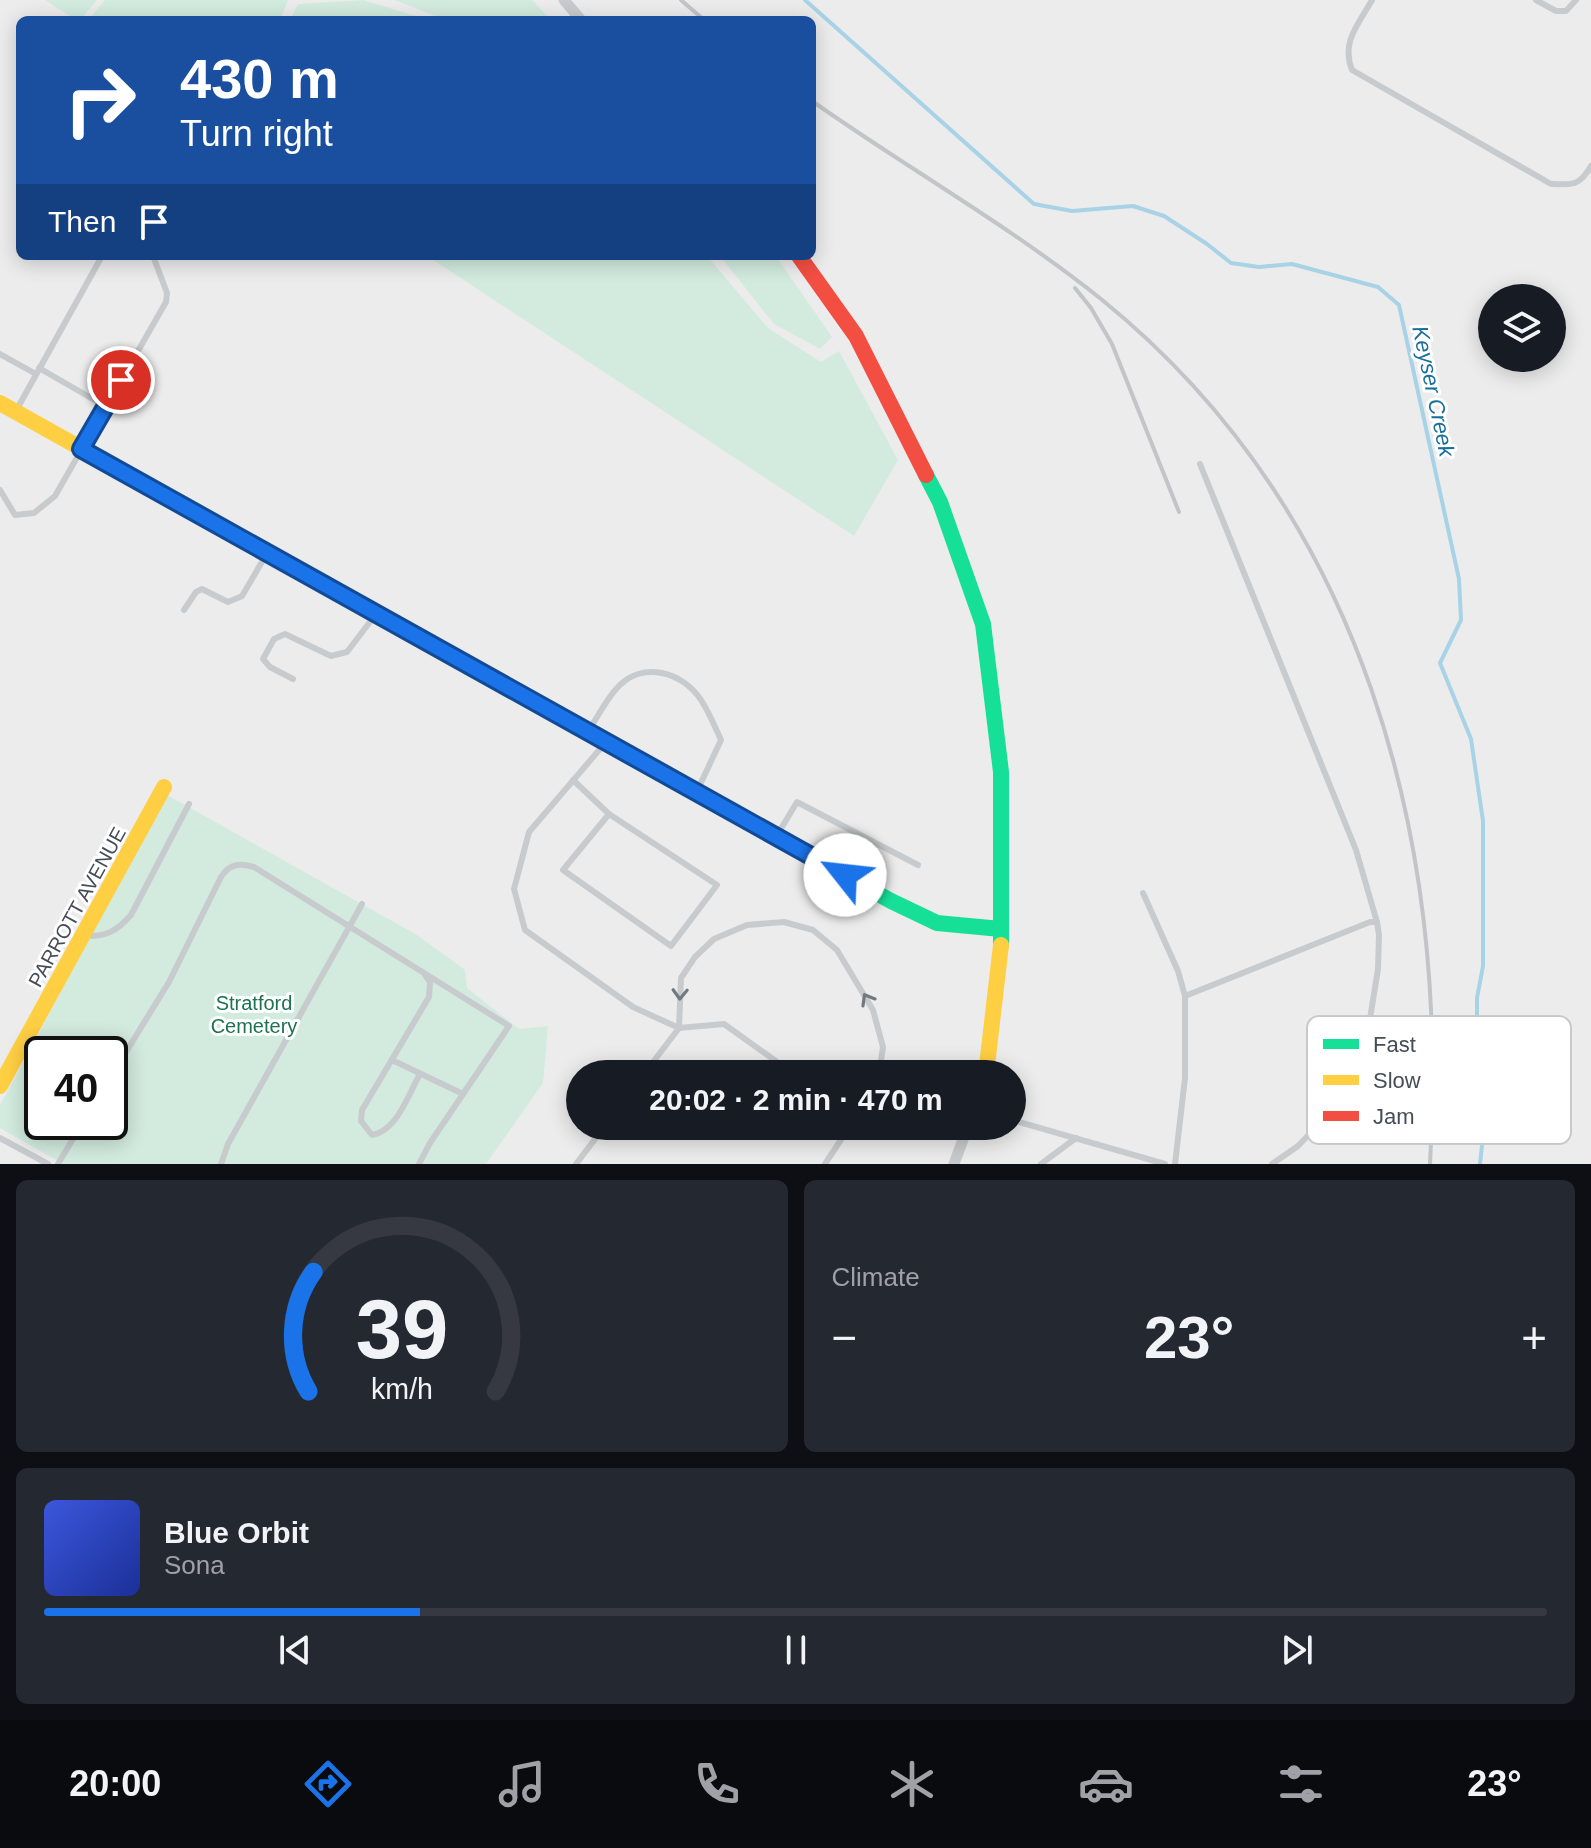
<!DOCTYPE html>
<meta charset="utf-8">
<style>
:root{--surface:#171b24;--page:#242831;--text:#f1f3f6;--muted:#9ea1a6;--line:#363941;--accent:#1a73e8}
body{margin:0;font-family:Arial,sans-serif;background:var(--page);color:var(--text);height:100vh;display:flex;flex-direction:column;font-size:30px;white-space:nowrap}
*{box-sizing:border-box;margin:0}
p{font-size:26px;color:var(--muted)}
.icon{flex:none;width:44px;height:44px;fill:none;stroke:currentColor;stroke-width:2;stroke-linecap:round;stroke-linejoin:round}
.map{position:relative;height:1164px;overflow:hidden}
.drawer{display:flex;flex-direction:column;gap:16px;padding:16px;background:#0d0f14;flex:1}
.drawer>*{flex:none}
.banner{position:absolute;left:16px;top:16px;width:800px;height:244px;border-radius:12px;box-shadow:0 4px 20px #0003;background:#1a4fa0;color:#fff;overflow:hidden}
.buttons{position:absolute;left:1478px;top:284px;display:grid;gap:16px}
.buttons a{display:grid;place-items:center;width:88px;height:88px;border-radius:50%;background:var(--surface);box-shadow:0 4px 20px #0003;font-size:40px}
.speed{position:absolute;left:24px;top:1036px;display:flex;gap:16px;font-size:40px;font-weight:700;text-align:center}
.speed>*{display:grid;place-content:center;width:104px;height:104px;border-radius:50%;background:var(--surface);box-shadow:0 4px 20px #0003;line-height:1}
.speed .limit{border:4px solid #111;border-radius:12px;background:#fff;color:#111}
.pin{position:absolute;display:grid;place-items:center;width:68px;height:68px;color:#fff;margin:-34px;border:4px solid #fff;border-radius:50%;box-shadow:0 2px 8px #0007}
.me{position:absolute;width:88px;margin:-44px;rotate:299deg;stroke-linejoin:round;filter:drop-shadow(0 0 6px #0008)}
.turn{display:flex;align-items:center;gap:28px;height:168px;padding:0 32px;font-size:36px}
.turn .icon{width:104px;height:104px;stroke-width:2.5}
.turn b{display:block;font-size:56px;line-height:68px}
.then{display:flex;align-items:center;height:76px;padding:0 32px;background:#0003;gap:16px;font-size:30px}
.big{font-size:60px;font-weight:700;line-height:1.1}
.drawer .card{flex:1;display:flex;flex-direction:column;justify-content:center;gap:12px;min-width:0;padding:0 28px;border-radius:12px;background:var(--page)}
.drawer .dial{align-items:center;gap:0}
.dial svg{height:208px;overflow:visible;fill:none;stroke:var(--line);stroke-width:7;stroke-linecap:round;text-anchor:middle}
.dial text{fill:var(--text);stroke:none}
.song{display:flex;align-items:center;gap:24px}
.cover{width:96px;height:96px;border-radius:12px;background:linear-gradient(135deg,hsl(230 70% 55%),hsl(230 70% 35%))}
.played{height:8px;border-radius:4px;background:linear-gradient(90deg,var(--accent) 25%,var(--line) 25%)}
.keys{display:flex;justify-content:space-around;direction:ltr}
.heat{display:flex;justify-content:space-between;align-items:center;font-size:44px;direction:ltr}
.drawer .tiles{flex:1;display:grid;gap:16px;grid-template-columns:1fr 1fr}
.card:last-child{grid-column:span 2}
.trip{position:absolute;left:566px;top:1060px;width:460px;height:80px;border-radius:40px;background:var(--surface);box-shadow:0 4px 20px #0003;font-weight:700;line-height:80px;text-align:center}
.menu{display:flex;height:128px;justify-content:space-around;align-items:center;background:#090b0e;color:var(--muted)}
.menu .icon{width:56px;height:56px}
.menu .selected{color:var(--accent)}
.menu b{font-size:36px;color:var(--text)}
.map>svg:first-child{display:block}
.green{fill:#d2ebde;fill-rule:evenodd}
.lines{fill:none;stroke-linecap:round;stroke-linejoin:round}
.stream{stroke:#a8d2e6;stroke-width:4}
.lane{stroke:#c8cbcd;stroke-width:6}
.street{stroke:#c8cbcd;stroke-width:11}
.fast{stroke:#16e098;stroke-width:16}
.slow{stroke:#ffcf43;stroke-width:16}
.jam{stroke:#f24e42;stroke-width:16}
.rail{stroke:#c2c4c7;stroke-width:4}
.oneway{stroke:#737980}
.route-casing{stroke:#114b97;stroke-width:20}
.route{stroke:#1a73e8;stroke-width:14}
.labels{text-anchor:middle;stroke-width:6;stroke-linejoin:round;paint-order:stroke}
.street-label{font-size:20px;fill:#454d57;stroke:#fff}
.park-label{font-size:20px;fill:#1c7251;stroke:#fff}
.water-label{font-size:22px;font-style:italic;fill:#166f9a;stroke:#fff}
.key{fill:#fff;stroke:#c7cacd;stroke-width:2}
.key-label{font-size:22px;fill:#454d57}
</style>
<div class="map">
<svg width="1591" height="1164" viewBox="0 0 1591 1164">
<rect width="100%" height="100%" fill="#edecec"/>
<g class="green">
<path d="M45 0H97L80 20H76Z"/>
<path d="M105 0H288L280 20H88Z"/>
<path d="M363 0 429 20H290L298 4Z"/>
<path d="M395 0H532L551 20H445Z"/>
<path d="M427 256H707L768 328 821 362 839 351 898 460 854 536Z"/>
<path d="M720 256H776L832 337 820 349 774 324Z"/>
<path d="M167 795 417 935 465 970 467 988 519 1029 548 1026 543 1083 486 1164H63L0 1128V1105ZM42 1054H110V1122H42Z"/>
</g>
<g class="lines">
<path class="stream" d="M805 0 1034 204 1072 211 1133 206 1164 216 1207 244 1231 263 1259 267 1292 264 1378 287 1399 305 1459 579 1461 620 1440 663 1471 739 1483 821V966L1477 998V1031L1491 1063 1480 1164"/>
<g class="lane">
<path d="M1372 0C1358 25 1341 42 1352 70L1551 184C1572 185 1580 186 1591 166"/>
<path d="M1536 0 1556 11H1566L1576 0"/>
<path d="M0 354 36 374"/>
<path d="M39 368 105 406"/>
<path d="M17 409 102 256"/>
<path d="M1200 464 1356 850 1377 922"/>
<path d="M0 490 15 515 34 513 55 496 166 302 167 293 153 256"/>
<path d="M184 610 196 592 202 589 228 602 242 596 266 555"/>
<path d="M293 679 270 667 263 659 274 639 285 634 331 656 347 652 376 614"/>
<path d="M589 730C598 716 606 700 617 688 642 660 683 672 701 700 709 712 715 727 721 740L698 789"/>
<path d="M606 742 529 832 514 889 525 930 633 1007 679 1028 724 1024 794 1074"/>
<path d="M573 780 609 814 717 885 671 946 563 870 609 814"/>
<path d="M776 837 797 802 918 865"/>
<path d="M1143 893 1178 971 1185 996V1078L1175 1164"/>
<path d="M84 936C106 937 117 931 131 915L189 804"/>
<path d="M1185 996 1370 922H1377L1379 935 1378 969 1360 1081 1298 1146 1272 1164"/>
<path d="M392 1060 463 1094"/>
<path d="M420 1074C408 1095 397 1131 372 1135L361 1121 362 1110 429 997 430 982 425 975"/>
<path d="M644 1074 679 1028 681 978 695 957 714 939 747 925 784 922 813 930 837 950 873 1010 883 1047 879 1074"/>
<path d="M110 1078 169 982 221 877C230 863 240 863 254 867L509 1026 430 1143 419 1164"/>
<path d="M1012 1120 1165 1164"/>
<path d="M0 1138 48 1164"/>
<path d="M58 1164 83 1122"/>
<path d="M221 1164 228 1144 362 904"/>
<path d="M576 1164 605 1126"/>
<path d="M825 1164 850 1126"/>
<path d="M1041 1164 1076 1138"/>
</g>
<g class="street">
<path d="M564 0 581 20"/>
<path d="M954 1164 968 1126"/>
</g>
<g class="fast">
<path d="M926 475 940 502 983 624 1001 772V945"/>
<path d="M606 742 891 901 937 923 1001 929"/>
</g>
<g class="slow">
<path d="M0 403 606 742"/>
<path d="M986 1074 1001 945"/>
<path d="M0 1086 164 787"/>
</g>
<path class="jam" d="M799 256 856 336 926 475"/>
<g class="rail">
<path d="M681 0 704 20"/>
<path d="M812 101C907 168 1010 226 1101 299 1364 512 1449 838 1430 1164"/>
<path d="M1075 288 1091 308 1112 344 1179 512"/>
</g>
</g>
<defs><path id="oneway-chevron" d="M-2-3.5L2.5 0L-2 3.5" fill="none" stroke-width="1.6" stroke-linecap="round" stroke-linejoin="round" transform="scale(2)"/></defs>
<g class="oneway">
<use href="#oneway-chevron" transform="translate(680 994) rotate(92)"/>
<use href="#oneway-chevron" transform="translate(867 999) rotate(-120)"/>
</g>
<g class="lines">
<defs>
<path id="route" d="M121 380 81 449 845 875"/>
</defs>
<use href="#route" class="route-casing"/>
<use href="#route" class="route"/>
</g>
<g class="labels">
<g class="street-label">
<text transform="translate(77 907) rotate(-61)" y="7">PARROTT AVENUE</text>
</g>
<g class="park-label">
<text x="254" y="1010">Stratford<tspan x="254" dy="23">Cemetery</tspan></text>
</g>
<g class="water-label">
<text transform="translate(1434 391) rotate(78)" y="8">Keyser Creek</text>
</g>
</g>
<rect x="1307" y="1016" width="264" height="128" rx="12" class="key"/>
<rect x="1323" y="1039" width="36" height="10" fill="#16e098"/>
<rect x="1323" y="1075" width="36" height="10" fill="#ffcf43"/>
<rect x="1323" y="1111" width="36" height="10" fill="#f24e42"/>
<g class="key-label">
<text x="1373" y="1052">Fast</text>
<text x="1373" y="1088">Slow</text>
<text x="1373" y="1124">Jam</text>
</g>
</svg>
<div class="buttons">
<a><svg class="icon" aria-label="layers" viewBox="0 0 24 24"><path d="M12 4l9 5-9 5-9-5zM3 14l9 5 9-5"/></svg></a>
</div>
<div class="speed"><div class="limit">40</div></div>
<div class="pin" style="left:121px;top:380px;background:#d93025"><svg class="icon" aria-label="arrive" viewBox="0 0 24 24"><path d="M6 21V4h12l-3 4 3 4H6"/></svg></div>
<svg class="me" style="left:845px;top:875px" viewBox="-20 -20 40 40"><circle r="19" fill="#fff"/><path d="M0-13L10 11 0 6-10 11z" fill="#1a73e8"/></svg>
<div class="trip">20:02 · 2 min · 470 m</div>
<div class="banner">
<div class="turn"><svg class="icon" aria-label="right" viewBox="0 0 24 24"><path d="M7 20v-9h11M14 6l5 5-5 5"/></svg><div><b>430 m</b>Turn right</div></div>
<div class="then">Then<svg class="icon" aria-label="arrive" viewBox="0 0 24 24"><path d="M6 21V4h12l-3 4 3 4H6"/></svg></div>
</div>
</div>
<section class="drawer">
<div class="tiles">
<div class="card dial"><svg viewBox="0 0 100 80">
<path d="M14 69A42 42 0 1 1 86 69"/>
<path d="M14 69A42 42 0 0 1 16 23" stroke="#1a73e8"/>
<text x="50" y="56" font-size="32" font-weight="700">39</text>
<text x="50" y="72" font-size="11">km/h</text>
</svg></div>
<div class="card"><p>Climate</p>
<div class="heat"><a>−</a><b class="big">23°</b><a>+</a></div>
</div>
<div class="card">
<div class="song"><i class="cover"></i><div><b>Blue Orbit</b><p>Sona</p></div></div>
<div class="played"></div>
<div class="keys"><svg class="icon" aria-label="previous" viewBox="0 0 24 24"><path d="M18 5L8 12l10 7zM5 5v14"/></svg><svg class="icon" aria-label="pause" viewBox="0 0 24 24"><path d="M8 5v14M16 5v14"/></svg><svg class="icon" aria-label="next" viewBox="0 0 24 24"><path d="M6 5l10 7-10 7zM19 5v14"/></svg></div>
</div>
</div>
</section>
<nav class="menu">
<b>20:00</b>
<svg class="icon selected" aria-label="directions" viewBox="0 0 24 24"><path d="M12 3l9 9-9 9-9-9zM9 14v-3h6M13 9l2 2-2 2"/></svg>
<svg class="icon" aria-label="music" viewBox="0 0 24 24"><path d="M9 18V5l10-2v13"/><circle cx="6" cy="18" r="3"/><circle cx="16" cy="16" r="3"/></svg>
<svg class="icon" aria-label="phone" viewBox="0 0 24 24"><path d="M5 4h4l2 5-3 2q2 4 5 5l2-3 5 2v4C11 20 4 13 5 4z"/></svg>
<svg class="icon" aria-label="climate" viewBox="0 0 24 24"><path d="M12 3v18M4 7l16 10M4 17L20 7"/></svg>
<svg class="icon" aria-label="car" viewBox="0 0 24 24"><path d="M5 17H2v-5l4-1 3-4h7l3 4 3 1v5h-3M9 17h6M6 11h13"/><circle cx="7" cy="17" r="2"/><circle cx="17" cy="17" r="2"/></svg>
<svg class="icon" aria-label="filters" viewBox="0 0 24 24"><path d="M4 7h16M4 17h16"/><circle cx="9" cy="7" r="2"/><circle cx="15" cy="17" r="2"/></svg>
<b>23°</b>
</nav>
